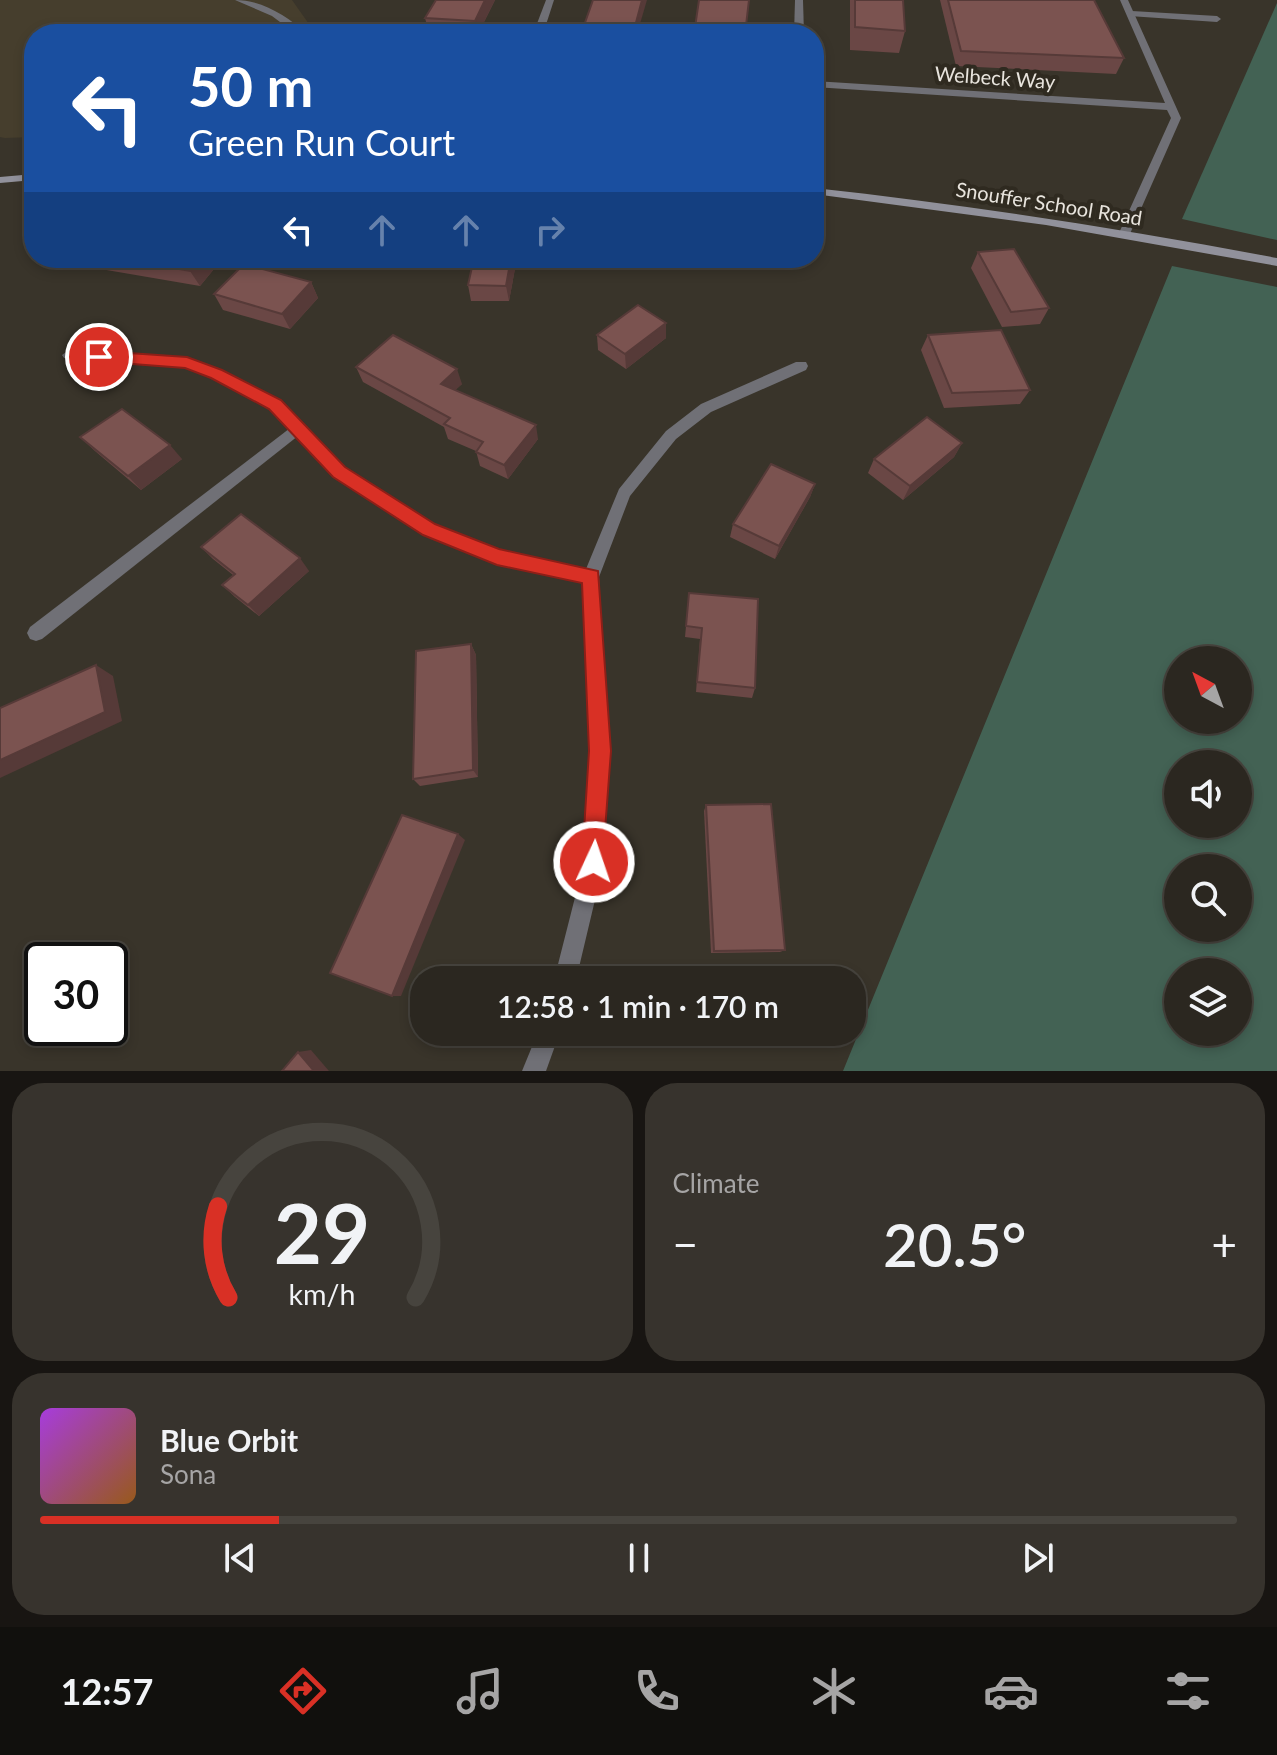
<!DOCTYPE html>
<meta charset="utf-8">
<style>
:root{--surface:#2b2720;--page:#37332d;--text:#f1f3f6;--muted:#a6a5a5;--line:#47443e;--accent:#d93025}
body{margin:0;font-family:Lato,sans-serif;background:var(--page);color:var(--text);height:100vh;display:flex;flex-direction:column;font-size:30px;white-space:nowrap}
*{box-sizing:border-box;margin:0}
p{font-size:26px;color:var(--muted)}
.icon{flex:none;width:44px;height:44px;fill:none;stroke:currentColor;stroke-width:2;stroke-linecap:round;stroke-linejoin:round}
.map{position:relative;height:1071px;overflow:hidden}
.sheet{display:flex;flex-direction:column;gap:12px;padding:12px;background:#181512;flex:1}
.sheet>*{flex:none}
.banner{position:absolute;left:24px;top:24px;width:800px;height:244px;border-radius:32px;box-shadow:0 4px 12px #0003,0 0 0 2px var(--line);background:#1a4fa0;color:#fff;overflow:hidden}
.needle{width:52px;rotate:319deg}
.buttons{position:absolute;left:1164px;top:646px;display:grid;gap:16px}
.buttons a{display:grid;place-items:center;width:88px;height:88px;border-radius:50%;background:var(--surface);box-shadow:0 4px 12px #0003,0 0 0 2px var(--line);font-size:40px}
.speed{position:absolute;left:24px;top:942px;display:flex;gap:16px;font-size:40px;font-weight:700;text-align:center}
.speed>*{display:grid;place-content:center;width:104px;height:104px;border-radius:50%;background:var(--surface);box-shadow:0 4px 12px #0003,0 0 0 2px var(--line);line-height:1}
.speed .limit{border:4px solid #111;border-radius:12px;background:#fff;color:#111}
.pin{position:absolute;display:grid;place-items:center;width:68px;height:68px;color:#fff;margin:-34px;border:4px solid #fff;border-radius:50%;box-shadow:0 2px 8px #0007}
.me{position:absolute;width:88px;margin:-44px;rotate:3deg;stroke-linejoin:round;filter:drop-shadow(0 0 6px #0008)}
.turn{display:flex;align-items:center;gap:28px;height:168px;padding:0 32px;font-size:36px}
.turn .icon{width:104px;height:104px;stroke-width:2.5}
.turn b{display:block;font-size:56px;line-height:68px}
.lanes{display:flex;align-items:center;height:76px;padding:0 32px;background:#0003;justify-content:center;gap:40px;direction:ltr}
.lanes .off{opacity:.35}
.big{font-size:60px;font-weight:600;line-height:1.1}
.sheet .tile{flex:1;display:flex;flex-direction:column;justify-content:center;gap:12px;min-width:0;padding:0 28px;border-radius:32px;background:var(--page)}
.sheet .dial{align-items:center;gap:0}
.dial svg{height:208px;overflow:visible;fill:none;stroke:var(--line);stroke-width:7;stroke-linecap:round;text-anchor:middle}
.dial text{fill:var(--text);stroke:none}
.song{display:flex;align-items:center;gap:24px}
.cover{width:96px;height:96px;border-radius:12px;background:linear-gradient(135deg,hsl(280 70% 55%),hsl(30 70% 35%))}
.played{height:8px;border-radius:4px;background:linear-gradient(90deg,var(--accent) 20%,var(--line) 20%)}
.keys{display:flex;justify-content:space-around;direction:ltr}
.heat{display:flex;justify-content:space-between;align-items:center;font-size:44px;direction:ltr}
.sheet .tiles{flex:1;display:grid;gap:12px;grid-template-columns:1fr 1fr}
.tile:last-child{grid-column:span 2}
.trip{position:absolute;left:410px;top:966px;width:456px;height:80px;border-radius:32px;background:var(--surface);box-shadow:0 4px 12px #0003,0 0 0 2px var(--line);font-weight:600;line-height:80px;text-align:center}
.tab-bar{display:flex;height:128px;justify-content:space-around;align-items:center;background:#11100d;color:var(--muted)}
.tab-bar .icon{width:56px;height:56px}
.tab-bar .active{color:var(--accent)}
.tab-bar b{font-size:36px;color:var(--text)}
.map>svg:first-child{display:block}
.built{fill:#463e2d}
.green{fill:#436254;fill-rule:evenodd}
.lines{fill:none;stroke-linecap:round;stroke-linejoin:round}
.service{fill:#707076;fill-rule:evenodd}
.minor{fill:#707076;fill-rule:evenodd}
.secondary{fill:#91919b;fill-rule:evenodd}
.wall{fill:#6a4745}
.shaded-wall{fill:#563a38}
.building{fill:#7b5350;stroke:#563a38;stroke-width:2}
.route{fill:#d93025;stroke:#8d1f18;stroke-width:2}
.labels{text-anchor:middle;stroke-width:8;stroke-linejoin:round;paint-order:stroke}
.far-street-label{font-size:20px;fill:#e8e4dd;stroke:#2f2a20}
</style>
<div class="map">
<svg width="1277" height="1071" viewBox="0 0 1277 1071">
<rect width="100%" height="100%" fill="#39342a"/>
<path class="built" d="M0 0H292L316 34H34V137L5 138 0 137Z"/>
<g class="green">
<path d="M1277 3V240L1182 219Z"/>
<path d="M1172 266 1277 287V1071H843ZM1178 660H1238V720H1178ZM1178 764H1238V824H1178ZM1178 868H1238V928H1178ZM1178 972H1238V1032H1178Z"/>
</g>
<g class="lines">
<g class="service">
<path d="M235 0C262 0 287 16 307 34H296L272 16Z"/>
<path d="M1132 11 1217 16 1221 19 1217 22 1129 16 1128 14Z"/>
<path d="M298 422 305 428 303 432 42 639 36 641 30 639 27 633 30 627Z"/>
</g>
<g class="minor">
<path d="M546 0H554L543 34H533Z"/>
<path d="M795 0H803L804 34H794Z"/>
<path d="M1120 0H1128L1181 118 1129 236 1125 237 1119 233 1171 118 1167 110 814 87V81L1165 103Z"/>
<path d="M69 350 187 357 222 370 280 400 344 468 435 524 498 550 586 569 619 489 666 431 701 404 796 362H806L808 366 806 370 711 412 676 439 630 496 599 577 609 751 604 862 576 980H554L584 862 591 751 583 583 497 564 423 534 334 476 270 408 212 378 186 367 64 358 62 355Z"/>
<path d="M538 1032H560L546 1071H522Z"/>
</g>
<g class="secondary">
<path d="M34 174V180L0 183V177Z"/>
<path d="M814 188C969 205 1123 229 1277 258V266L1046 225 814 194Z"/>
</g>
</g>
<g class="wall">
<path d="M436 0H495L478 34 429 33 425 18Z"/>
<path d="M850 0H903L905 31 899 53 850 50Z"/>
<path d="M940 0H1094L1124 58 1116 74 956 66Z"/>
<path d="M978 252 1049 308 1040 324 1002 327 971 268Z"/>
<path d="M47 258H223L200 286 48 260Z"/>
<path d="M517 258 509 301H471L468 285Z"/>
<path d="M311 282 318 298 290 329 223 310 214 294Z"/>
<path d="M666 323V338L626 369 598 350 597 335Z"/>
<path d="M928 335 1030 390 1020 404 944 408 921 350Z"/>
<path d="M356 367 462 384 455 390 538 439 508 479 480 466 476 451 448 439 444 427 363 382Z"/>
<path d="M80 437 182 459 141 490 95 451Z"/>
<path d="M962 443 954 457 903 500 868 473 874 459Z"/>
<path d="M815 484 810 497 775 559 730 537 733 524Z"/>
<path d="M201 547 309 571 259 616 235 597 222 585 233 575 213 559Z"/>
<path d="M689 593 755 688 752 698 696 692 700 639 685 637Z"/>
<path d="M471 644 476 655 478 777 420 786 413 779Z"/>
<path d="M706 805 785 950 780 952 711 953 704 811Z"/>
</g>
<g class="shaded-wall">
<path d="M485 0H495L478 34H477L475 21Z"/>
<path d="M642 0H647L637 34H633Z"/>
<path d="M201 258H223L200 286 190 271Z"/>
<path d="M362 258H399L366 268Z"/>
<path d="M511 258H517L509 301 506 286Z"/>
<path d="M311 282 318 298 290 329 282 314Z"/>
<path d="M666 323V338L626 369 625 354Z"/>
<path d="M457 369 462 384 446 399 441 384Z"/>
<path d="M536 425 538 439 508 479 504 465Z"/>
<path d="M962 443 954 457 903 500 910 486Z"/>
<path d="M170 445 182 459 141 490 128 476Z"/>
<path d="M815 484 810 497 775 559 779 546Z"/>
<path d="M300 558 309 571 259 616 248 605Z"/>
<path d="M471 644 476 655 478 777 473 770Z"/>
<path d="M96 665 113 676 122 721 0 778V760Z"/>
<path d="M458 834 465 840 401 996H392Z"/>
<path d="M311 1050 329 1071H314L298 1052Z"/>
</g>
<g class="building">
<path d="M436 0H485L475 21 425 18Z"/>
<path d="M593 0H642L633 34H581Z"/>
<path d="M699 0H749L745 34H694Z"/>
<path d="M855 0H903L905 31 855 27Z"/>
<path d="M948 0H1094L1124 58 961 51Z"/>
<path d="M1014 249 1049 308 1011 312 978 252Z"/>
<path d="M117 258H201L190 271Z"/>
<path d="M474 258H511L506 286 468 285Z"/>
<path d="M244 264 311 282 282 314 214 294Z"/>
<path d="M638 305 666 323 625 354 597 335Z"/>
<path d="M1001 330 1030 390 952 393 928 335Z"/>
<path d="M393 335 457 369 441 384 536 425 504 465 476 452 483 442 444 424 450 418 356 367Z"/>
<path d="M122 409 170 445 128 476 80 437Z"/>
<path d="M927 417 962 443 910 486 874 459Z"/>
<path d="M771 464 815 484 779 546 733 524Z"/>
<path d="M241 514 300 558 248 605 222 585 235 574 201 547Z"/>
<path d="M689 593 758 599 755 688 697 682 702 628 686 626Z"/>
<path d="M471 644 473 770 413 779 416 651Z"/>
<path d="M96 665 105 712 0 760V708Z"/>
<path d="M771 804 785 950 714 951 706 805Z"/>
<path d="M402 815 458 834 392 996 330 973Z"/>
<path d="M298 1052 314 1071H282Z"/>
</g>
<path class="route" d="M99 351 187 357 222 370 281 400 345 467 435 524 499 549 598 571 611 751 602 870 594 874 586 870 582 862 589 751 582 583 497 565 423 535 333 477 269 409 211 378 185 368 93 361V353Z"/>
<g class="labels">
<g class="far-street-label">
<text transform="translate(995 78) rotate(4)" y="7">Welbeck Way</text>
<text transform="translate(1049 204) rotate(9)" y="7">Snouffer School Road</text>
</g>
</g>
</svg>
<div class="buttons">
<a><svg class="needle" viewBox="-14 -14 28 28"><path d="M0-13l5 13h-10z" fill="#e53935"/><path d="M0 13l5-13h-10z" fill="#a6a5a5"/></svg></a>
<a><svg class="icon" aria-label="sound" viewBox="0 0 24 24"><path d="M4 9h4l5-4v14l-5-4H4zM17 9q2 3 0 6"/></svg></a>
<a><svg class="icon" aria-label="search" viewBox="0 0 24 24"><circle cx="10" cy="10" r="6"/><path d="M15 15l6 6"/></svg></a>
<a><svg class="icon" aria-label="layers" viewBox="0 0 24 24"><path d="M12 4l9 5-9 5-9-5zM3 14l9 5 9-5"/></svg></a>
</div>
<div class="speed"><div class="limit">30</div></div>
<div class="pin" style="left:99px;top:357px;background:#d93025"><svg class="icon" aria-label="arrive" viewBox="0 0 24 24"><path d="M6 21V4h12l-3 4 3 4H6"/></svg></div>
<svg class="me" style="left:594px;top:862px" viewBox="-20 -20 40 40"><circle r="17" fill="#d93025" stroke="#fff" stroke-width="3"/><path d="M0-11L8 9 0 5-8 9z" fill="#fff"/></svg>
<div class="trip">12:58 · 1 min · 170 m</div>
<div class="banner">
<div class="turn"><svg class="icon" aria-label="left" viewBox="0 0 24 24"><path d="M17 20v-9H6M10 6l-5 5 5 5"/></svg><div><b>50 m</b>Green Run Court</div></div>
<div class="lanes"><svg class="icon" aria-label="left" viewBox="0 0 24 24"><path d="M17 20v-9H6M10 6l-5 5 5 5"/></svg><svg class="icon off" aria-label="ahead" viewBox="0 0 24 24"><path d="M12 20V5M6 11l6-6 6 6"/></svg><svg class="icon off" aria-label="ahead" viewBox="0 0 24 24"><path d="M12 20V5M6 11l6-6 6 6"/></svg><svg class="icon off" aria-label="right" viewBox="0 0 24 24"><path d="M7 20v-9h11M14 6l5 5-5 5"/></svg></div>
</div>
</div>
<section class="sheet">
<div class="tiles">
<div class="tile dial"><svg viewBox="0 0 100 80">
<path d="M14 69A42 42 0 1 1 86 69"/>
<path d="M14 69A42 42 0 0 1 10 34" stroke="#d93025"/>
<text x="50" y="56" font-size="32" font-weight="700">29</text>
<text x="50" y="72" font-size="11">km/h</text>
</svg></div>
<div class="tile"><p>Climate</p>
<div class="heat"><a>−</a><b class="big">20.5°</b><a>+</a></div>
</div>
<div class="tile">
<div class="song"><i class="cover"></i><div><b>Blue Orbit</b><p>Sona</p></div></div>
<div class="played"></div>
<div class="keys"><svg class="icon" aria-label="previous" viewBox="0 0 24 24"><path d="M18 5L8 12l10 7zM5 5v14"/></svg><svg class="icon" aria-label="pause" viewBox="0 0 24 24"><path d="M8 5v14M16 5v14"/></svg><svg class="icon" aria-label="next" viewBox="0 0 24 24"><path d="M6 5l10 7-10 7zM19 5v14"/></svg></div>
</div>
</div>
</section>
<nav class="tab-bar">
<b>12:57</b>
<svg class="icon active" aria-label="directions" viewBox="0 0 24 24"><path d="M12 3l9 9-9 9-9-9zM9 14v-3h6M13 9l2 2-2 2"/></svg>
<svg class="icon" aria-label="music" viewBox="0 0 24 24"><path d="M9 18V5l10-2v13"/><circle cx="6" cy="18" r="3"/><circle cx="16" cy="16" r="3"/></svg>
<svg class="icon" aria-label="phone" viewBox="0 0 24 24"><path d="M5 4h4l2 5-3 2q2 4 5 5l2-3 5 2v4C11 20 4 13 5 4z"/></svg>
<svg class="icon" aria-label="climate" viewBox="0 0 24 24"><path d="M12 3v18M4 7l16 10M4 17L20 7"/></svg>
<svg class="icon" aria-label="car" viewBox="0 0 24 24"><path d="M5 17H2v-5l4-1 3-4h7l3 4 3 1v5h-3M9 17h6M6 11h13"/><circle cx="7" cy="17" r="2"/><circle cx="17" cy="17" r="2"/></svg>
<svg class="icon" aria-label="filters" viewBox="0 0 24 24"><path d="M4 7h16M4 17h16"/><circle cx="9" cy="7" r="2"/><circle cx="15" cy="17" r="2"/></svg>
</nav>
